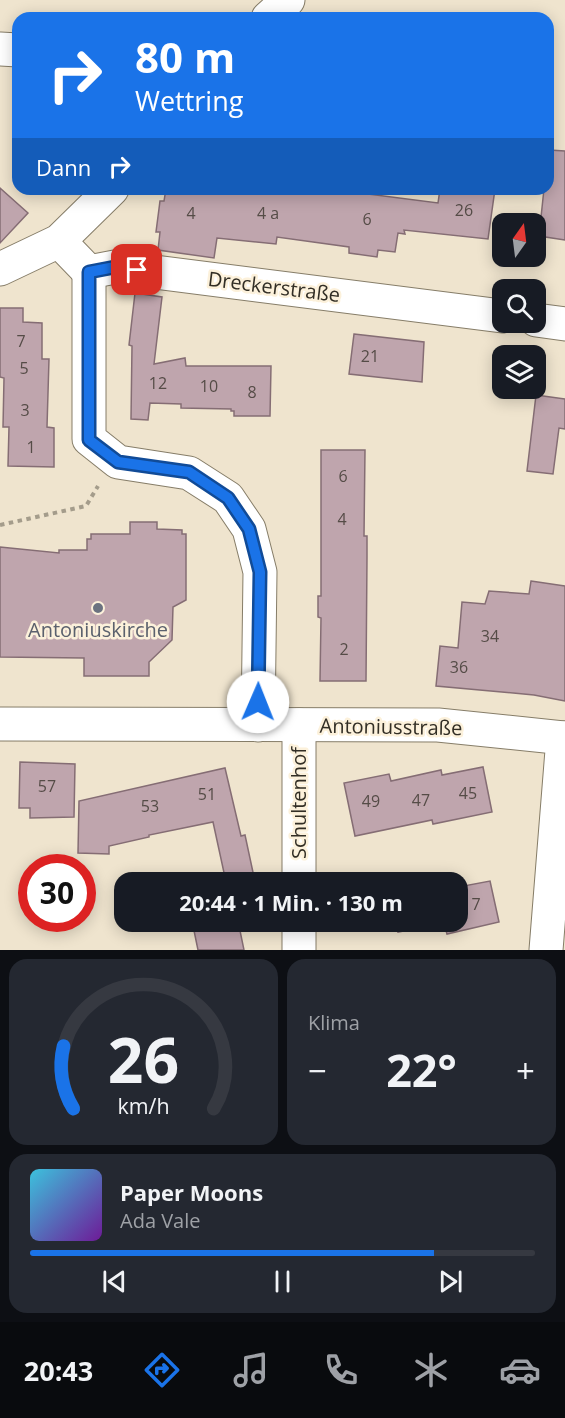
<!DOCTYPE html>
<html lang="de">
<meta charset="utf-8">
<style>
:root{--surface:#171b24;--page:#242831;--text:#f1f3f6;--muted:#9ea1a6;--line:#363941;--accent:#1a73e8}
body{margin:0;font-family:"Open Sans",sans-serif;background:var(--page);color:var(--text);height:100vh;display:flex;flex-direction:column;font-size:22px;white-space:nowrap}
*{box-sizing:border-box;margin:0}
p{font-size:20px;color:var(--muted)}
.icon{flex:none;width:33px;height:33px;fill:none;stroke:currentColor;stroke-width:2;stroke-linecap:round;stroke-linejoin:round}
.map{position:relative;height:950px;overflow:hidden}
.drawer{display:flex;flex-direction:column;gap:9px;padding:9px;background:#0d0f14;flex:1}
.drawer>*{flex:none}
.banner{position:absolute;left:12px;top:12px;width:542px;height:183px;border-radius:18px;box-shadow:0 3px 15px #0003;background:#1a73e8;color:#fff;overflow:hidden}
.needle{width:39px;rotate:14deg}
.tools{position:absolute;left:492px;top:213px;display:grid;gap:12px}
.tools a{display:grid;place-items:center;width:54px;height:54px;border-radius:12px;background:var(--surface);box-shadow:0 3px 15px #0003;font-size:30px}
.speed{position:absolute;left:18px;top:854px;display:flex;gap:12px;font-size:30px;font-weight:700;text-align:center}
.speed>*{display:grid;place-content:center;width:78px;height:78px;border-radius:50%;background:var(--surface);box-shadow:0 3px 15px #0003;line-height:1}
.speed .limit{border:9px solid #d22;background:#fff;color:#111}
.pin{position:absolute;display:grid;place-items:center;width:51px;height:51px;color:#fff;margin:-26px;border-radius:12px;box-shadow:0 3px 9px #0006}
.me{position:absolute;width:66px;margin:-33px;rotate:1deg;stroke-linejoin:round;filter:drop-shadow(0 0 4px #0008)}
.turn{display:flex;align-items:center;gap:21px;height:126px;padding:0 24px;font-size:27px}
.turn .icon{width:78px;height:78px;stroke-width:2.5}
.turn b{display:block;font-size:42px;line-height:51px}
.then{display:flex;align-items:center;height:57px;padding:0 24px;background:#0003;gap:12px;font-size:22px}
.big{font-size:45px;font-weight:700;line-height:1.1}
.drawer .card{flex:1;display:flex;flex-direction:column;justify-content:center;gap:9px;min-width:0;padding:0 21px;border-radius:18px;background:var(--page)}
.drawer .dial{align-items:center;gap:0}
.dial svg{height:156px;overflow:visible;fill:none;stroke:var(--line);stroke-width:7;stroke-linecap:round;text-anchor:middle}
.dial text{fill:var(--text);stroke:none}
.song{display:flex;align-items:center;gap:18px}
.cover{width:72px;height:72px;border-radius:9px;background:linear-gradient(135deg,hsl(190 70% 55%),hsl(280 70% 35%))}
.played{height:6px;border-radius:3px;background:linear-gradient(90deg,var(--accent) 80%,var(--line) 80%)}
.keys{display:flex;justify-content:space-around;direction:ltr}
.heat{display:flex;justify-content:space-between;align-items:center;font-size:33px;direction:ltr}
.drawer .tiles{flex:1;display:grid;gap:9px;grid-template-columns:1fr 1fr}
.card:last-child{grid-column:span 2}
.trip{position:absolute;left:114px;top:872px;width:354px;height:60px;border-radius:18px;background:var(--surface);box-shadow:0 3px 15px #0003;font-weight:700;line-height:60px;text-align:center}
.tab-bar{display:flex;height:96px;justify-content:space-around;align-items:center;background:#090b0e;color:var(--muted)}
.tab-bar .icon{width:42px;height:42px}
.tab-bar .current{color:var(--accent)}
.tab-bar b{font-size:27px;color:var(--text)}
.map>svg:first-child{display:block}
.building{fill:#bfa5ad;stroke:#856d74;stroke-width:1.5}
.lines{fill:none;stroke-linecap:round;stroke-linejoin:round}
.minor-casing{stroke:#867d68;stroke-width:35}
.path{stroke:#a49c8b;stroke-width:4;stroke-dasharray:4.5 4.5;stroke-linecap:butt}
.minor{stroke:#fff;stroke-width:33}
.route-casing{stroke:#114b97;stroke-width:15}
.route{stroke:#1a73e8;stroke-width:10}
.worship-dot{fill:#6b7280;stroke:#fcf1db;stroke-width:2}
.labels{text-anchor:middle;stroke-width:5;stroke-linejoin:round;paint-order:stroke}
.number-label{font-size:16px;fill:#554c47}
.street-label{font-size:20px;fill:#322e25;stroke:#fcf1db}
.worship-label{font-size:20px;fill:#5b616d;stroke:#fcf1db}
</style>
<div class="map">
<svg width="565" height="950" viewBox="0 0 565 950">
<rect width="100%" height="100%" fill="#efe4ce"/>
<g class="building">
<path d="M549 150 565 151V240L539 236 544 189H548Z"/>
<path d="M0 188 28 213 0 243Z"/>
<path d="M166 189H329L438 203 440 189H495L488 239 404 230 405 234 398 233 395 252 378 250 377 257 349 253V247L277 237 276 244 217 238 214 258 158 250 160 232H156L160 201H164Z"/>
<path d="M135 293 162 297 154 364 185 358 186 366H271L270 416H234V411H231V409L181 408V404L150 403 148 420 131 419 132 346 129 345Z"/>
<path d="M0 308H23V322L42 323V359H49L47 427 54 428V467L8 466 9 427H3L4 378 0 377Z"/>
<path d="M354 334 424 342 422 382 349 374Z"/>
<path d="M536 395 565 399V429L559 428 553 474 527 471Z"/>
<path d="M321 450H365L364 536H367V557L366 681H320L321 618 318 617V596H321Z"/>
<path d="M130 522H157V529L182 530V534H186V600L173 607 172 640 149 662V676H84V658L0 657V547L59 553V550H87V539H91V534H130Z"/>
<path d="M531 581 565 586V701L534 695 436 686 440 646 458 648 462 602 485 604 489 591 529 594Z"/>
<path d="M20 762 75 764 74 817 30 818V808H19Z"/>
<path d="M483 767 492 812 433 824 432 820 355 836 344 783 389 774 391 781 441 770 442 775Z"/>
<path d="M225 768 241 836 245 835 254 877 226 882 213 822 149 835V837L109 846V854L78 853 79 801Z"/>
<path d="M451 873 453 882H407L419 880Z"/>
<path d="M490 881 499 922 447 934 444 923 398 932 396 921H458V887Z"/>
<path d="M192 921H238L244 950H198Z"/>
</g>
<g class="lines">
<defs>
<g id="minor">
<path d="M268 18 288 0"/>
<path d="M0 49 18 50"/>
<path d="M59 241 89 272 115 267 502 316"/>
<path d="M0 269 59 241 112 189"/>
<path d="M89 272V439L118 462 189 473 228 498 249 529 260 572 258 725"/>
<path d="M536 320 565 324"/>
<path d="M0 724 438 725 565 738"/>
<path d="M299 882V725"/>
<path d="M299 950V921"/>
<path d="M546 950 563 738"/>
</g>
</defs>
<use href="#minor" class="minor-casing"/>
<path class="path" d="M0 525 86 506 98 486"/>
<use href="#minor" class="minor"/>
</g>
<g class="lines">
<defs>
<path id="route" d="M137 270 115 267 89 272V440L118 462 189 472 228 498 249 529 260 572 258 702"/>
</defs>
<use href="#route" class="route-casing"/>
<use href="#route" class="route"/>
</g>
<circle class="worship-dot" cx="98" cy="608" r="6"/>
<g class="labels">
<g class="number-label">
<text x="464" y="216">26</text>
<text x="191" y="219">4</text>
<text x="268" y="219">4 a</text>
<text x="367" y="225">6</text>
<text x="21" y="347">7</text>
<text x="370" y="362">21</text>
<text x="24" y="374">5</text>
<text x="158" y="389">12</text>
<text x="209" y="392">10</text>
<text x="252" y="398">8</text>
<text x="25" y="416">3</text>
<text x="31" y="453">1</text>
<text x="343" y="482">6</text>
<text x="342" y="525">4</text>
<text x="490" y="642">34</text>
<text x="344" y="655">2</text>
<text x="459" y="673">36</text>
<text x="47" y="792">57</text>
<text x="468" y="799">45</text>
<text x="207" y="800">51</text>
<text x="421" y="806">47</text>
<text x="371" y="807">49</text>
<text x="150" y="812">53</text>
<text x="476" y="910">7</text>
</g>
<g class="street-label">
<text transform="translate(274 287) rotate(7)" y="7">Dreckerstraße</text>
<text transform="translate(391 727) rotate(1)" y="7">Antoniusstraße</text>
<text transform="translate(299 803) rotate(-90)" y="7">Schultenhof</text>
</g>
<g class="worship-label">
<text x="98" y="637">Antoniuskirche</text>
</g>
</g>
</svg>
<div class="tools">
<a><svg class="needle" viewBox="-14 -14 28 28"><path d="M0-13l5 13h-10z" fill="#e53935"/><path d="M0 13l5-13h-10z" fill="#9ea1a6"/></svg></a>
<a><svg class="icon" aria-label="search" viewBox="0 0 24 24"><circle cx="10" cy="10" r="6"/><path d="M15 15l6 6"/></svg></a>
<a><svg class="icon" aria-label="layers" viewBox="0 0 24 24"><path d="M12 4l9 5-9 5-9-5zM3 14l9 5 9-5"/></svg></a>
</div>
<div class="speed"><div class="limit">30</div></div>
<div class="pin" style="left:137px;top:270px;background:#d93025"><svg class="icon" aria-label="arrive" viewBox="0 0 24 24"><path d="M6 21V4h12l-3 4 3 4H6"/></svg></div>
<svg class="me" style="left:258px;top:702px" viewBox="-20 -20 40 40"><circle r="19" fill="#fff"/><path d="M0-13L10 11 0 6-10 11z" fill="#1a73e8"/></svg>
<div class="trip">20:44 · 1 Min. · 130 m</div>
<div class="banner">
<div class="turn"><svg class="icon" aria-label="right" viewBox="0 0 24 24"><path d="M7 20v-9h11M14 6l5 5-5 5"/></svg><div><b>80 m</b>Wettring</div></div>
<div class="then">Dann<svg class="icon" aria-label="right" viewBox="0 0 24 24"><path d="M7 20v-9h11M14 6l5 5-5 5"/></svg></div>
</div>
</div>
<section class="drawer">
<div class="tiles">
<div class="card dial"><svg viewBox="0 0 100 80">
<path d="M14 69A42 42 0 1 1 86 69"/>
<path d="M14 69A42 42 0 0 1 9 37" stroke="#1a73e8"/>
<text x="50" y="56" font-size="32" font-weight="700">26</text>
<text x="50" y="72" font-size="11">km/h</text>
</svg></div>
<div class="card"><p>Klima</p>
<div class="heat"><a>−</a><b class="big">22°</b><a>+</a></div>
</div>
<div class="card">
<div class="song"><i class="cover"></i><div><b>Paper Moons</b><p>Ada Vale</p></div></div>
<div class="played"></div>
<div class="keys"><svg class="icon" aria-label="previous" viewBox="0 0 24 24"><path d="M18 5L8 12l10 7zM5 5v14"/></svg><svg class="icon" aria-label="pause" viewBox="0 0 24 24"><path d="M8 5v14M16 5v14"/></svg><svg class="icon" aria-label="next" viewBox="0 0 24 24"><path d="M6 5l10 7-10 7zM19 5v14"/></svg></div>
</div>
</div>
</section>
<nav class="tab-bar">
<b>20:43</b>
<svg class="icon current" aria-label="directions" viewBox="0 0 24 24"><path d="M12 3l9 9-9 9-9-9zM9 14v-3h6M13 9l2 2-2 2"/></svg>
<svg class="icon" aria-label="music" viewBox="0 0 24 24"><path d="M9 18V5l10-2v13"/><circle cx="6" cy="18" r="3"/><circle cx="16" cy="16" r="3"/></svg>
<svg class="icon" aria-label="phone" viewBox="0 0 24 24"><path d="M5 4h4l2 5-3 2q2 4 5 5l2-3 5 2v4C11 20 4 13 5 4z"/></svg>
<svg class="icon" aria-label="climate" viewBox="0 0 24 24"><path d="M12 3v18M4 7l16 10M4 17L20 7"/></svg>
<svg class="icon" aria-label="car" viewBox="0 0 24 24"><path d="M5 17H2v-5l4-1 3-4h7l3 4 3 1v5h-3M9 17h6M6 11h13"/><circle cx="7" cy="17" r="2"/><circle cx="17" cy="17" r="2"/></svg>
</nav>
